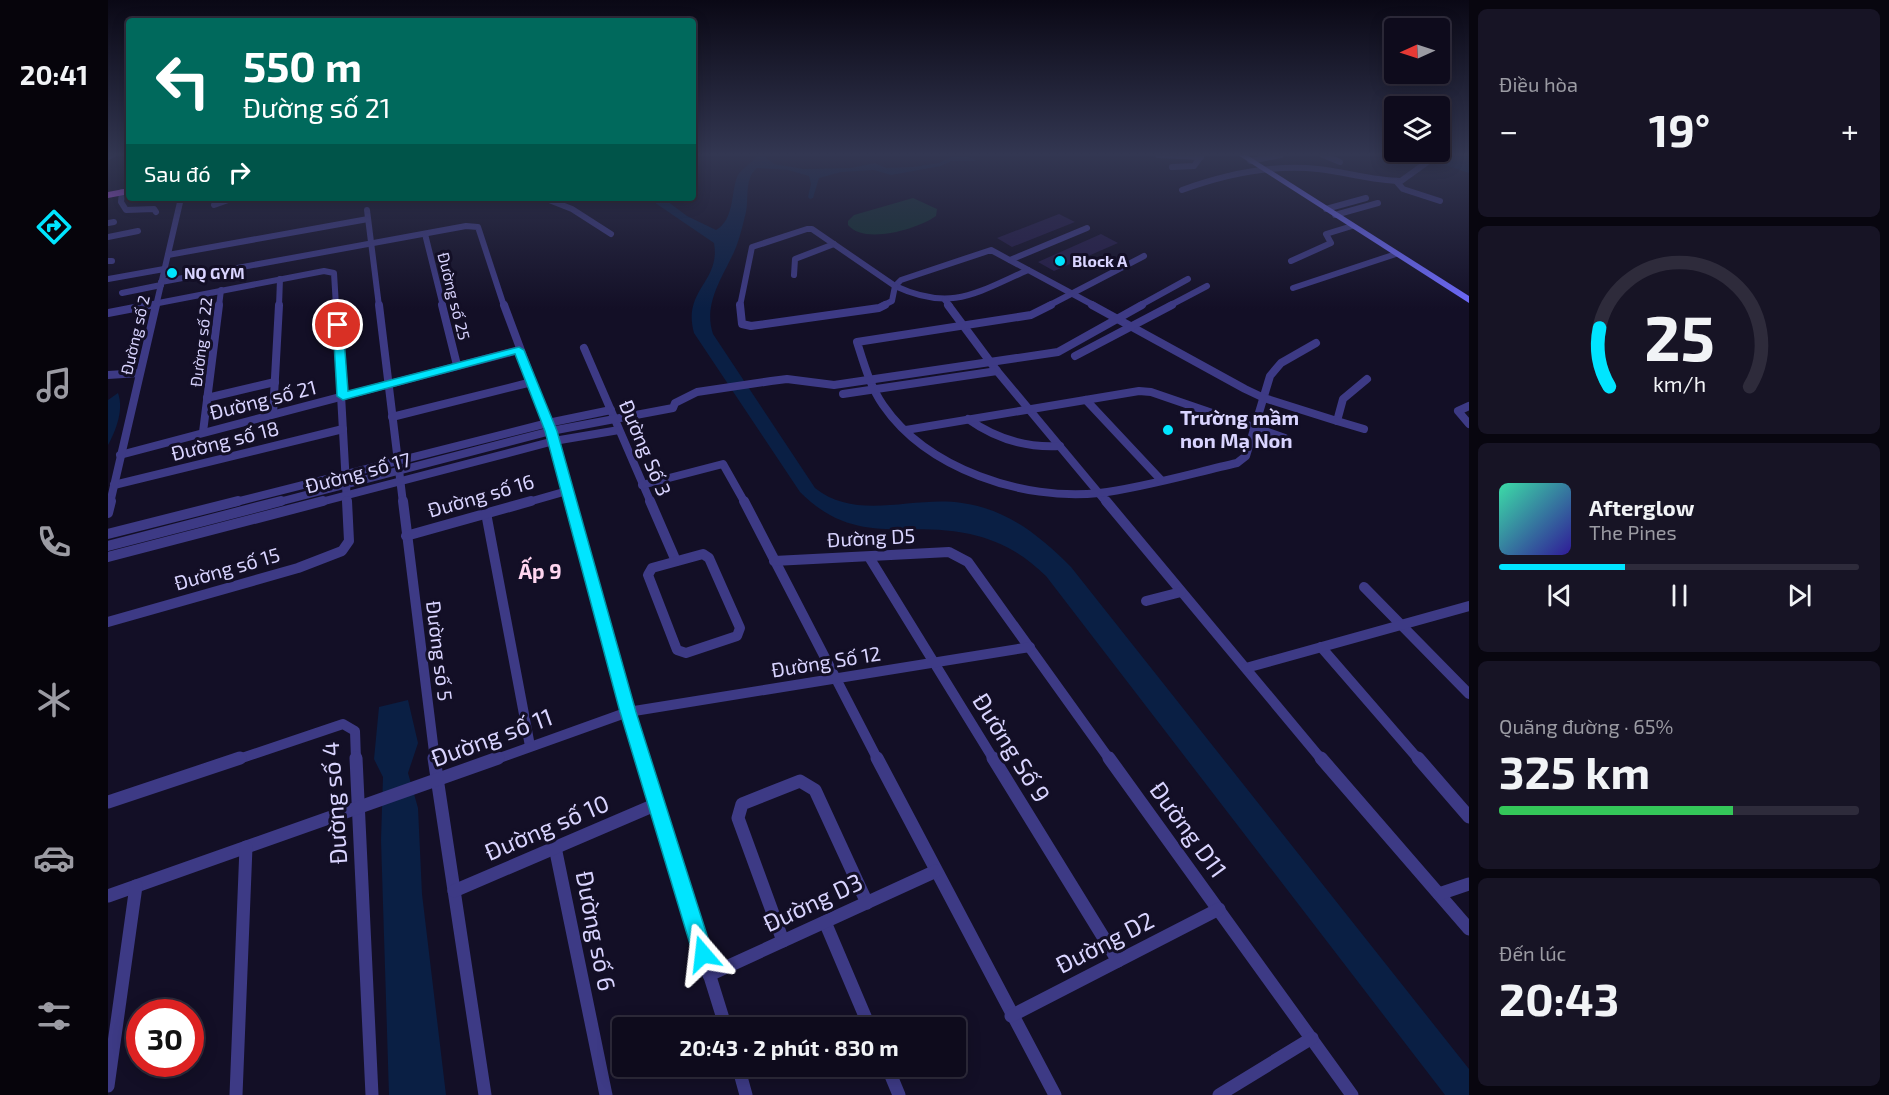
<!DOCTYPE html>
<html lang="vi">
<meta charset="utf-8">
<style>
:root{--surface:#0e0b1c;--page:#171425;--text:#f1f3f6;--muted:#9b9ba3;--line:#2e2b3b;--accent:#00e5ff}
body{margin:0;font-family:"Exo 2",sans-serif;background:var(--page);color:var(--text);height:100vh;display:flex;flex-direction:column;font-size:22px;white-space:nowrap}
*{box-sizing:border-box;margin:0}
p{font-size:20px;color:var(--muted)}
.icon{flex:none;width:33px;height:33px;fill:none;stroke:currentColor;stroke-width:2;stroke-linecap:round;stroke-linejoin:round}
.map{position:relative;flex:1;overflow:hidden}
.details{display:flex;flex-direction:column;gap:9px;padding:9px;background:#08060f;width:420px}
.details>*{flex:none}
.guide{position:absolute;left:18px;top:18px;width:570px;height:183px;border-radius:6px;box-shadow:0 3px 15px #0003,0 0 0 2px var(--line);background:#00695c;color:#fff;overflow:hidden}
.needle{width:39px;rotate:267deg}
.tools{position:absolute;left:1276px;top:18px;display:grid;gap:12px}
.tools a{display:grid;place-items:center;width:66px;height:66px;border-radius:6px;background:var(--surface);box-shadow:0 3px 15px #0003,0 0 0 2px var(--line);font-size:30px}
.speed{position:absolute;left:18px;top:999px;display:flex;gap:12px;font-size:30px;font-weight:700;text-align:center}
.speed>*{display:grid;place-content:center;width:78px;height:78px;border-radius:50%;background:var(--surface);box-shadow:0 3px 15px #0003,0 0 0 2px var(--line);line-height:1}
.speed .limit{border:9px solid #d22;background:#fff;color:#111}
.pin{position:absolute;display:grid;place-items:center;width:51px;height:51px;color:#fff;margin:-26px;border:3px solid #fff;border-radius:50%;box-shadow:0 2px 6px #0007}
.me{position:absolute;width:66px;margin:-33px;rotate:343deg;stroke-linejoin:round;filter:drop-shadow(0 0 4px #0008)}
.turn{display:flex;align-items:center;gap:21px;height:126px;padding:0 18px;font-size:27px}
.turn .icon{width:78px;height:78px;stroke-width:2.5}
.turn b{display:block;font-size:42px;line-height:51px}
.then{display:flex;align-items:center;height:57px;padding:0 18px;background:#0003;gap:12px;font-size:22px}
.big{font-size:45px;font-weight:700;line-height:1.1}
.details .widget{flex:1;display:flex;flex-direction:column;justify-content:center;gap:9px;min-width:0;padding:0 21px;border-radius:9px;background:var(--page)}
.details .dial{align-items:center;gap:0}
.dial svg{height:156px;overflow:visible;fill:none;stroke:var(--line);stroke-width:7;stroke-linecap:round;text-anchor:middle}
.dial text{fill:var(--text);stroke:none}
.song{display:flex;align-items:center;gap:18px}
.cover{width:72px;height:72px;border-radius:9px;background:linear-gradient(135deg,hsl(160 70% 55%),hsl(250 70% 35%))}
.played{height:6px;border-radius:3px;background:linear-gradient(90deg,var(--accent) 35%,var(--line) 35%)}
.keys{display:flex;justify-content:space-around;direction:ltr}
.heat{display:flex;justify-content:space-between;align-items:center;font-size:33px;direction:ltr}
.charge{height:9px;border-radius:4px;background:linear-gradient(90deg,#34c759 65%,var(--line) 0)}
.trip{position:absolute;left:504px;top:1017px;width:354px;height:60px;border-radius:6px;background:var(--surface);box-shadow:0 3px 15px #0003,0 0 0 2px var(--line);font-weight:700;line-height:60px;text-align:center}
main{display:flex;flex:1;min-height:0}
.dock{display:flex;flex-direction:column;width:108px;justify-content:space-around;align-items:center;background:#06040b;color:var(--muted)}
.dock .icon{width:42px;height:42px}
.dock .on{color:var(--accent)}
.dock b{font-size:27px;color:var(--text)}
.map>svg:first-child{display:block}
.green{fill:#12302f}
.water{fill:#0a1f44}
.building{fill:#241b47}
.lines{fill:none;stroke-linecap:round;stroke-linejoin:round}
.street-far3{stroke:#3d3a85;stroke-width:6}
.street-far2{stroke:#3d3a85;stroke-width:8}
.street-far1{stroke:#3d3a85;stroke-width:10}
.street{stroke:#3d3a85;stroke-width:13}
.secondary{fill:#6f6bff;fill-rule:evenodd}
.primary{fill:#c25bff;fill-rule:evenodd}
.route{fill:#00e5ff;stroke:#0095a6;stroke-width:1.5}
.poi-dot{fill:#00e5ff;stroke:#130f26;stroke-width:2}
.labels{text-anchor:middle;stroke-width:6;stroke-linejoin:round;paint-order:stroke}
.far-poi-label{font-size:16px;font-weight:bold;fill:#d9d4ff;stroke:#130f26;text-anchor:start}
.far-street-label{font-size:16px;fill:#d9d4ff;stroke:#130f26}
.street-label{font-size:20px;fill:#d9d4ff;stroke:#130f26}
.poi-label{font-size:20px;font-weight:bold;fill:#d9d4ff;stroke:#130f26;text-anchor:start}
.neighbourhood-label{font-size:21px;font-weight:bold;fill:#ffd6f0;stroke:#130f26}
.near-street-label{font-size:24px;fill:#d9d4ff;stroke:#130f26}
</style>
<main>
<nav class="dock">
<b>20:41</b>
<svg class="icon on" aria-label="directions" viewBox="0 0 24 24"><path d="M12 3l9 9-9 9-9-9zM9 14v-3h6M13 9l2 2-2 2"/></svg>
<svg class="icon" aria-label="music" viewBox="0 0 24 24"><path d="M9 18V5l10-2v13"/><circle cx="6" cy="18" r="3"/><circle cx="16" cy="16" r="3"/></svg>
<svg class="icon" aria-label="phone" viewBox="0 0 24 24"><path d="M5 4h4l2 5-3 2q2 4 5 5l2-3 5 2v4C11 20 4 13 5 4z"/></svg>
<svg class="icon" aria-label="climate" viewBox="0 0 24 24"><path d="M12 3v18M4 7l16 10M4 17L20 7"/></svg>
<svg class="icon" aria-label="car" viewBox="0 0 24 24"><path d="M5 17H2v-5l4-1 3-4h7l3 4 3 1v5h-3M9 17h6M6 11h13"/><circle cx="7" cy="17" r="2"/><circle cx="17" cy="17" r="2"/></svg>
<svg class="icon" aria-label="filters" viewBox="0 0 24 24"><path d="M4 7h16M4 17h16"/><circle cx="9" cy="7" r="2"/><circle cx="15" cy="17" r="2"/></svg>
</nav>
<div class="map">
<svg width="1361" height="1095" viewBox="0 0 1361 1095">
<rect width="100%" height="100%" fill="#130f26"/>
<path class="green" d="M805 198 829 209 828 216C810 229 756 245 740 225V221L746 215Z"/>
<g class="water">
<path d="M649 155H655L666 164 696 169 743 168 767 163 778 168 805 167 831 163 845 156 861 157 868 161H843L833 166 783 175 766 170 733 172 711 178 705 198 702 199 700 197 703 184 701 176 680 170 649 168C635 179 642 202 637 216 635 225 630 244 626 252 614 278 595 304 605 334L707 488C749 522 806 495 854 503 899 509 932 536 963 567L1361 1069V1095H1337L938 576C915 554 893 541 862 534 796 520 748 548 692 492L586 333C574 290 613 282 606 243L540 198H555L579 216 608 230C626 220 623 194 629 177 633 168 644 164 649 155Z"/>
<path d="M1307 155H1361V173Z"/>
<path d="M10 393C16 410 8 430 0 445V400Z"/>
<path d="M300 700 310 743 300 773 310 808 314 894 338 1095H281L273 840 275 777 266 759 271 707Z"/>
</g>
<g class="building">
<path d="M951 214 967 222 904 247 889 238Z"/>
<path d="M993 234 1010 243 946 271 930 262Z"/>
</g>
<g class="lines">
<g class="street-far3">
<path d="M1050 155 1093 157"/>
<path d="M1215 155 1232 162"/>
<path d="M0 157 4 155"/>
<path d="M1142 161 1173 155"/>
<path d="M1064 167 1086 166 1094 155"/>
<path d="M1288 181 1295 189 1332 201"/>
<path d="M1074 190C1118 174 1163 164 1210 169 1238 172 1265 181 1293 181L1318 163"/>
<path d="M14 192 13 202 18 210 46 209 48 212"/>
<path d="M436 198 464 209 503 234"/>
<path d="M106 205 126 198"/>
<path d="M1218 209 1258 198"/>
<path d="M259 210 271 306"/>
<path d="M1227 215 1270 203"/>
<path d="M0 223 6 222"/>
<path d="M317 234 335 306"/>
<path d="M0 237 30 231"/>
<path d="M60 255 260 219"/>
<path d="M902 260 979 228"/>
<path d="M0 261H4"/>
<path d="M1183 261 1223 243 1218 234 1244 226"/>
<path d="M686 275 687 259 726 244"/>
<path d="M0 279 56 269"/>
<path d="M53 282 358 226 370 227 396 306"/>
<path d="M787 286C843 312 868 293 920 270"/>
<path d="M787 286 793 280 883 250 987 306"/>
<path d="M1185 288 1288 254"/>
<path d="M14 293 53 285"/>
<path d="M837 300 842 306"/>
<path d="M35 306 216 271 226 273 228 306"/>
<path d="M48 306 73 198"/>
<path d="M111 306 113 290"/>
<path d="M171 306 172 279"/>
<path d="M632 306 644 247 699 229H704L787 286"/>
<path d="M774 306 784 301 787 286"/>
<path d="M940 306 1036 256"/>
<path d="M1031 306 1080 279"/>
<path d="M1061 306 1099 286"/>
</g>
<g class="street-far2">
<path d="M228 305 239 503"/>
<path d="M271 305 295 503"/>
<path d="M334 305 349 365"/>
<path d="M396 305 443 431 463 503"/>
<path d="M632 305 634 324 643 326 771 308 777 305"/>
<path d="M840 305 889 371 999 503"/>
<path d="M943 305 923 315 749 342C756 364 762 386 775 405 819 469 915 501 991 493 1034 488 1085 473 1129 463L1138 456 1162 376 1173 363 1208 343"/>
<path d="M984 305 1137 389 1156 398 1229 421 1235 399 1259 379"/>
<path d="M0 313 42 305"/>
<path d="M476 348 543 503"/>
<path d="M967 356 1064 305"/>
<path d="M0 375 31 373"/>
<path d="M735 394 889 371"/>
<path d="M99 398 167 382"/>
<path d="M978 400 1053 480"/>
<path d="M1361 406 1350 411 1361 424"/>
<path d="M165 414 171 305"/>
<path d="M284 417 424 382"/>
<path d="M860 419C888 439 918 448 952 446"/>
<path d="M1229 421 1256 429"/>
<path d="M798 430 1031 391 1043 392 1177 438"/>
<path d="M95 432 111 305"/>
<path d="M12 455 411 350"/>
<path d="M6 485 235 429"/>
<path d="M534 485 615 464 637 503"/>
<path d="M2 503 48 305"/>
<path d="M124 503 440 423 503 410"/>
<path d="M167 503 443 431 565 408 567 403 589 392 663 381 679 379 726 385 950 352 1034 305"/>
<path d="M209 503 446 441 511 430"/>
<path d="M417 503 459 491"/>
</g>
<g class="street-far1">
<path d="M295 501 327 760"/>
<path d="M462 501 535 760"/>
<path d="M542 501 568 561"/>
<path d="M636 501 770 760"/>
<path d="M998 501 1214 760"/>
<path d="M0 513 3 501"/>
<path d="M378 513 422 746"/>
<path d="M0 534 130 501"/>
<path d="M298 536 423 501"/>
<path d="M0 546 173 501"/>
<path d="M595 554 601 558 632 628 629 636 578 653 569 650 540 575 544 568Z"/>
<path d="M0 557 215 501"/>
<path d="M761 557 886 760"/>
<path d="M666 561 841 552 860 562 1002 760"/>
<path d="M1256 587 1361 694"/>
<path d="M1038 601 1073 592"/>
<path d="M0 622 190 568 234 551 241 541 239 501"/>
<path d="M1213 647 1311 760"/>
<path d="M1138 668 1361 606"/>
<path d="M128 760 235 724 247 731 248 760"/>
<path d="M386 760 520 712 922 647"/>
</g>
<g class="street">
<path d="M248 758 264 1095"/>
<path d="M326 758 377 1095"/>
<path d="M534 758 618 1028"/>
<path d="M769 758 947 1095"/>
<path d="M885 758 1010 961"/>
<path d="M1001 758 1244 1095"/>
<path d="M1213 758 1361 929"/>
<path d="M1310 758 1361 817"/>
<path d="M0 802 132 758"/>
<path d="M447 847 498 1095"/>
<path d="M346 891 549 804"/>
<path d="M1331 894 1361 884"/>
<path d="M0 896 390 758"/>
<path d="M717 922 762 1028"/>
<path d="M675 941 630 818 634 804 692 781 707 790 759 903"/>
<path d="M601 975 828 871"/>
<path d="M903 1016 1111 909"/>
<path d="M630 1066 638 1095"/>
<path d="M779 1066 791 1095"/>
<path d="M0 1086 28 886"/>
<path d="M128 1095 138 847"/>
<path d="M1111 1095 1204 1038"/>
</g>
<path class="secondary" d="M1130 155H1139L1361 296V303Z"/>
<path class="primary" d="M21 188V194L0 198V192Z"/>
</g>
<linearGradient id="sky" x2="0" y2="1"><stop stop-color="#0a0815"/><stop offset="0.5" stop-color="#333752"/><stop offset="1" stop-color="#333752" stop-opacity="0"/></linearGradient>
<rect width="1361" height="309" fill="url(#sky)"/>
<path class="route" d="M230 322 235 325 240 391 411 347 416 350 449 431 528 712 605 954 602 961 595 964 588 961 585 954 512 712 437 431 407 354 235 400 229 396 225 325Z"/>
<g class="poi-dot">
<circle cx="952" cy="261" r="6"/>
<circle cx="64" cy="273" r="6"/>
<circle cx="1060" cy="430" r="6"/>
</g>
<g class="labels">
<g class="far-poi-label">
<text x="964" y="267">Block A</text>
<text x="76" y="279">NQ GYM</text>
</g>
<g class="far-street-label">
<text transform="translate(346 296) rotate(76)" y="6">Đường số 25</text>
<text transform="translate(27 335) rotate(-77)" y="6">Đường số 2</text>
<text transform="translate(93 342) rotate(-83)" y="6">Đường số 22</text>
</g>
<g class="street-label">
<text transform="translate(155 400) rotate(-14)" y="7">Đường số 21</text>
<text transform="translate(117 441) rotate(-14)" y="7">Đường số 18</text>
<text transform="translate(537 448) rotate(67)" y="7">Đường Số 3</text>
<text transform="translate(250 473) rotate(-15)" y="7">Đường số 17</text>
<text transform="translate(373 496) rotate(-16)" y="7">Đường số 16</text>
<text transform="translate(763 538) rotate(-3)" y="7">Đường D5</text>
<text transform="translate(119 569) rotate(-16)" y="7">Đường số 15</text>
<text transform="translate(331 651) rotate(83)" y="7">Đường số 5</text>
<text transform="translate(718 662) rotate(-9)" y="7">Đường Số 12</text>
</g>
<g class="poi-label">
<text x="1072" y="425">Trường mầm<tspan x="1072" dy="23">non Mạ Non</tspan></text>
</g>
<g class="neighbourhood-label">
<text x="432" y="579">Ấp 9</text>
</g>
<g class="near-street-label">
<text transform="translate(384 738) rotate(-20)" y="8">Đường số 11</text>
<text transform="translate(903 748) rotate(58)" y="8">Đường Số 9</text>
<text transform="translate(227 803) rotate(-94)" y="8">Đường số 4</text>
<text transform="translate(439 828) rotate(-23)" y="8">Đường số 10</text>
<text transform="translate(1080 830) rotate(54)" y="8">Đường D11</text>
<text transform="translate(705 903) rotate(-25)" y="8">Đường D3</text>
<text transform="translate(487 931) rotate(79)" y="8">Đường số 6</text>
<text transform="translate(997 943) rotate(-27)" y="8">Đường D2</text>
</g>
</g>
</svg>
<div class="tools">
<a><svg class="needle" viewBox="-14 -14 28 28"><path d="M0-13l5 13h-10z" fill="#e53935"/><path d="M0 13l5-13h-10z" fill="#9b9ba3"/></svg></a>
<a><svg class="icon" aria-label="layers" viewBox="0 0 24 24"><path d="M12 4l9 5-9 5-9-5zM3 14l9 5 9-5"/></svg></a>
</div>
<div class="speed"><div class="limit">30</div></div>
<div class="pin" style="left:230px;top:325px;background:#d93025"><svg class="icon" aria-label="arrive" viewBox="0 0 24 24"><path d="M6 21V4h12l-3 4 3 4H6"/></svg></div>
<svg class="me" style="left:595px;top:954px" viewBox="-20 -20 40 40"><path d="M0-17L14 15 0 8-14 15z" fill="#00e5ff" stroke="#fff" stroke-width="4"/></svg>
<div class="trip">20:43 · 2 phút · 830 m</div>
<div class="guide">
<div class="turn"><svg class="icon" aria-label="left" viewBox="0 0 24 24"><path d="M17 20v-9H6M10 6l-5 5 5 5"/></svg><div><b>550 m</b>Đường số 21</div></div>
<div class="then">Sau đó<svg class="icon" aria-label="right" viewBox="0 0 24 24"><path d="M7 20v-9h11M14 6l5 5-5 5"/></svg></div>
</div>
</div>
<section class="details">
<div class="widget"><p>Điều hòa</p>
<div class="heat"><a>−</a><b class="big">19°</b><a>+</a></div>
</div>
<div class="widget dial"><svg viewBox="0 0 100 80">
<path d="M14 69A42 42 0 1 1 86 69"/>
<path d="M14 69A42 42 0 0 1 9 39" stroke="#00e5ff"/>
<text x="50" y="56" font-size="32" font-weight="700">25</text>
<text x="50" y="72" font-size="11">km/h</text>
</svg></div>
<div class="widget">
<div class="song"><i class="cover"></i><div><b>Afterglow</b><p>The Pines</p></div></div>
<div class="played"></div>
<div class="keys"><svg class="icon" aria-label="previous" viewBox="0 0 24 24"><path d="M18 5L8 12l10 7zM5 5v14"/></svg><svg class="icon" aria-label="pause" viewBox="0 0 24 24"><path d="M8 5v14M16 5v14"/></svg><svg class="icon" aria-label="next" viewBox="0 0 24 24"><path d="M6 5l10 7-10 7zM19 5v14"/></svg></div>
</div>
<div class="widget"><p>Quãng đường · 65%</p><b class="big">325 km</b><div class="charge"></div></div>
<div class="widget"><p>Đến lúc</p><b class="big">20:43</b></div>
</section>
</main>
